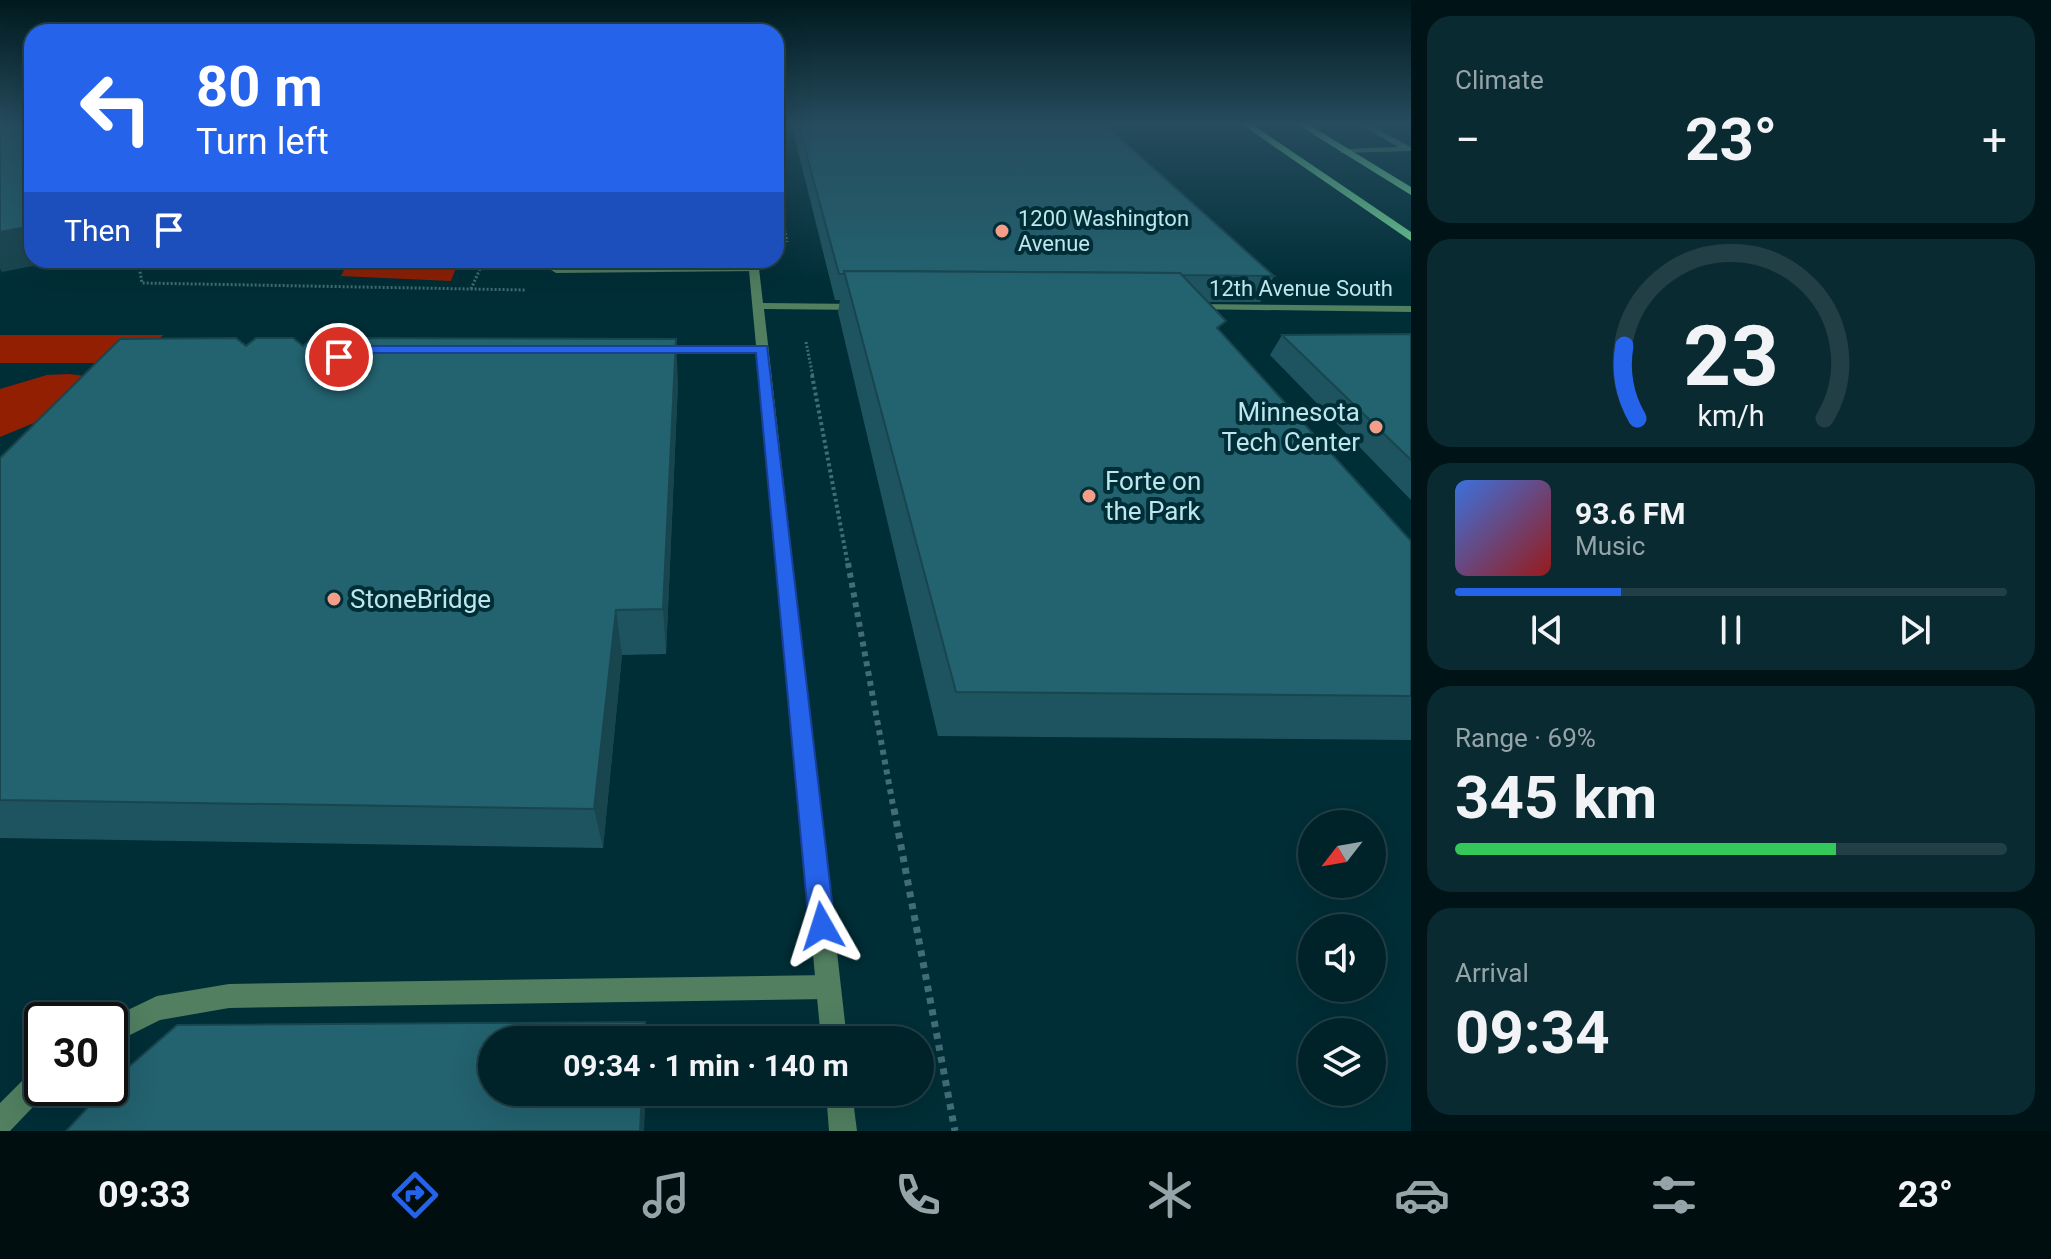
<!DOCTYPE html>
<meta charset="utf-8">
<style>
:root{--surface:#002229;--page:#0a2a31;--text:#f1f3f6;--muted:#95a4a8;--line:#223f46;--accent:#2563eb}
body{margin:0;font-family:Roboto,sans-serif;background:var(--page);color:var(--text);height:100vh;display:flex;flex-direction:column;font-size:30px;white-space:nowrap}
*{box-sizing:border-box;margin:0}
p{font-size:26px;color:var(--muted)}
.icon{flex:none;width:44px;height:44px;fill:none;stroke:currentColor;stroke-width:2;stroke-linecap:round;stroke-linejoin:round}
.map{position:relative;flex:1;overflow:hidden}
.sheet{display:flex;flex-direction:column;gap:16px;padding:16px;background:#001317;width:640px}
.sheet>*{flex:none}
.banner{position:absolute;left:24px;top:24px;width:760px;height:244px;border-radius:24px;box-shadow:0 8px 32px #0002,0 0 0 2px var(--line);background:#2563eb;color:#fff;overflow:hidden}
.needle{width:52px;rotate:239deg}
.controls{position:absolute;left:1298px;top:810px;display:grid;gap:16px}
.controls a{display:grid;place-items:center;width:88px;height:88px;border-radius:50%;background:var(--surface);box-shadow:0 8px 32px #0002,0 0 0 2px var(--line);font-size:40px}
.speed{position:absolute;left:24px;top:1002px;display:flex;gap:16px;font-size:40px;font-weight:700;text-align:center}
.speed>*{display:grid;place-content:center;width:104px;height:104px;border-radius:50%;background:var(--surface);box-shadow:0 8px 32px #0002,0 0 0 2px var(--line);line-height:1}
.speed .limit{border:4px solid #111;border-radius:12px;background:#fff;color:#111}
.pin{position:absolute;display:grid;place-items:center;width:68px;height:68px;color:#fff;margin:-34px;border:4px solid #fff;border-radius:50%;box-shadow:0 2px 8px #0007}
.me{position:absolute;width:88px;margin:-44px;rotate:354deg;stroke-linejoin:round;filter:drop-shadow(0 0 6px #0008)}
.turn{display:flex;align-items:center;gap:28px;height:168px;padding:0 40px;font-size:36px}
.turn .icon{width:104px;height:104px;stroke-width:2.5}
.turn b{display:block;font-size:56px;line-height:68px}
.then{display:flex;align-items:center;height:76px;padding:0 40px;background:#0003;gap:16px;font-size:30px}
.big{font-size:60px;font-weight:700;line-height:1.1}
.sheet .tile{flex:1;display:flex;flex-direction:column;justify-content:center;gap:12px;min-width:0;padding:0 28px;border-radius:24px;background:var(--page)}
.sheet .dial{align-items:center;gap:0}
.dial svg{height:208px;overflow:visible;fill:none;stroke:var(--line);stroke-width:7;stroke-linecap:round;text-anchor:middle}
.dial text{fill:var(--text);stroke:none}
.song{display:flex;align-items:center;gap:24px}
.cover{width:96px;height:96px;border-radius:12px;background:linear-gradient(135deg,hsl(220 70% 55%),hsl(0 70% 35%))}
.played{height:8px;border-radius:4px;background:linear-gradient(90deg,var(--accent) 30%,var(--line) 30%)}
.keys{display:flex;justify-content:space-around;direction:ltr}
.heat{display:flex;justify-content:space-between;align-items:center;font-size:44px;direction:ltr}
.charge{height:12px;border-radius:6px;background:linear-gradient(90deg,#34c759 69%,var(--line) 0)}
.trip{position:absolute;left:478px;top:1026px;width:456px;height:80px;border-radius:40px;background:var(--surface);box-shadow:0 8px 32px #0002,0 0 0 2px var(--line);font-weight:700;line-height:80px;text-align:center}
.dock{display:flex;height:128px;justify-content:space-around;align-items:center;background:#000e10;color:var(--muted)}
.dock .icon{width:56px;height:56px}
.dock .current{color:var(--accent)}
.dock b{font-size:36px;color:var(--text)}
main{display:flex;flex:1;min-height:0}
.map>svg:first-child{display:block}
.green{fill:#921f02}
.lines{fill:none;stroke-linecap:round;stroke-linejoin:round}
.path-far3{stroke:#426d76;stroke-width:3;stroke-dasharray:2 2;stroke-linecap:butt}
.path-far2{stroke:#426d76;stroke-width:4;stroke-dasharray:3 3;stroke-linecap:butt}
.path-far1{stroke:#426d76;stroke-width:6;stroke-dasharray:5 5;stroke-linecap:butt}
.path{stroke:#426d76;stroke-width:7;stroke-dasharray:6 6;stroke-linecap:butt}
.service{fill:#517f60;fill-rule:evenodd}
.minor{fill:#517f60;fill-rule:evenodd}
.primary{fill:#73d695;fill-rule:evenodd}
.wall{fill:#1e545f}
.shaded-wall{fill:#18454e}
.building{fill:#23626f;stroke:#18454e;stroke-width:2}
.route{fill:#2563eb;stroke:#184099;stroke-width:2}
.poi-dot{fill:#f49e8a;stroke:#002e37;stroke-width:3}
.labels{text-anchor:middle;stroke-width:8;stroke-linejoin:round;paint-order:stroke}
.far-poi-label{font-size:22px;fill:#bfe5ee;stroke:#002e37;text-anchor:start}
.far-street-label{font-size:22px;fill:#bfe5ee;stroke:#002e37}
.poi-label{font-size:26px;fill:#bfe5ee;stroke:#002e37;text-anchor:start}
</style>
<main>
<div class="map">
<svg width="1411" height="1131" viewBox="0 0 1411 1131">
<rect width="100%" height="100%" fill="#002e37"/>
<g class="green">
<path d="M349 260H459L451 281 341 276Z"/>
<path d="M0 335H163L136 363H0Z"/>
<path d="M69 374 85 376 58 413 0 437V389L47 375Z"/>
</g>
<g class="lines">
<g class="path-far3">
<path d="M776 182 787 242"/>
<path d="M138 260 142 283 526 290"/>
<path d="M471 289 484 260"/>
<path d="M806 342 813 377"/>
</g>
<path class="path-far2" d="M812 375 848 565"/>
<path class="path-far1" d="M848 563 894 811"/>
<path class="path" d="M894 809 955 1131"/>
<g class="service">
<path d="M1357 123H1366L1411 147V151L1340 153 1343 149 1398 147Z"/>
<path d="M754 266 759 269 758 271 556 273 551 270 556 267Z"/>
<path d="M656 345 762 346 768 349 762 352 652 350V346Z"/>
<path d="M828 975 837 978 840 987 837 996 828 999 229 1008 160 1020 110 1045V1020H107L157 996 229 984Z"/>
<path d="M42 1066V1088H51L10 1131H0V1103L33 1070Z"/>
</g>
<g class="minor">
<path d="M748 260H758L763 303 860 304 865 307 860 310 764 309 847 1040H821Z"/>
<path d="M1192 304 1411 306V312L1188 309V305Z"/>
<path d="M826 1092H852L857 1131H829Z"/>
</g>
<g class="primary">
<path d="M1240 123H1250L1411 232V241Z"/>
<path d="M1295 123H1306L1411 187V195Z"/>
</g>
</g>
<g class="wall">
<path d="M791 123H1103L1274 276 1260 302H1208L1220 332 1411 541V740L938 736 838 312 840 300H835Z"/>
<path d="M1411 334V500L1270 355 1282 335Z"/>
<path d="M246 346H303L678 382 666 654 622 655 603 848 0 838V458Z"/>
</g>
<g class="shaded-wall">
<path d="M32 226V260H63L2 272 0 269V232Z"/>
<path d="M676 339 678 382 666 654 663 609Z"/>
<path d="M616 610 622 655 603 848 594 809Z"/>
<path d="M645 1022 648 1035V1040H645Z"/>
<path d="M642 1092H646L644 1131H640Z"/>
</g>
<g class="building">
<path d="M0 123H32V226L0 232Z"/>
<path d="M798 123H1103L1274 276 1182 275 1180 273 844 271V274H839Z"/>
<path d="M844 271 1180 273 1226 321 1217 328 1411 541V696L956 692Z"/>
<path d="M1411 334V460L1282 335Z"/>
<path d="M236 338 246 346 256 338H293L303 346 312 338 676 339 663 609 616 610 594 809 0 800V458L120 339Z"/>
<path d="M645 1022V1040H492V1092H642L640 1131H66L106 1088H110V1084L117 1077 177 1025Z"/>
</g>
<linearGradient id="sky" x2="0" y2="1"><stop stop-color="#00191e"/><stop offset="0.44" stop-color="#264c5e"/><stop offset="1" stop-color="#264c5e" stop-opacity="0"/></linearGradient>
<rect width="1411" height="282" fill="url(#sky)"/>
<path class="route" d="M358 346H767L835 926 831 935 822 939 813 935 809 926 756 353H364L339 361 332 357Z"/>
<g class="poi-dot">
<circle cx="1002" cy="231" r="8"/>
<circle cx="1376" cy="427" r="8"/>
<circle cx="1089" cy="496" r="8"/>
<circle cx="334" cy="599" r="8"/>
</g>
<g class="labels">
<g class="far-poi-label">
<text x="1018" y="226">1200 Washington<tspan x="1018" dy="25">Avenue</tspan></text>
</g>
<g class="far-street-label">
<text x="1301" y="296">12th Avenue South</text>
</g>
<g class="poi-label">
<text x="1360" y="421" text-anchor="end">Minnesota<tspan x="1360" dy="30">Tech Center</tspan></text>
<text x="1105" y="490">Forte on<tspan x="1105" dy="30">the Park</tspan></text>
<text x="350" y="608">StoneBridge</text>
</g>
</g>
</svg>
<div class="controls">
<a><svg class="needle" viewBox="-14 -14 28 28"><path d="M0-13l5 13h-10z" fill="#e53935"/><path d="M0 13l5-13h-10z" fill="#95a4a8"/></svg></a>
<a><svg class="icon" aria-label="sound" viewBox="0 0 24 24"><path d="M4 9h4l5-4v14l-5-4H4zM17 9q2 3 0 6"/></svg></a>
<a><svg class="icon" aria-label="layers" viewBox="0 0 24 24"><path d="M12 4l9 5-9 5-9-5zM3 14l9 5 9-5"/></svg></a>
</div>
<div class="speed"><div class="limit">30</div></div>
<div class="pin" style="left:339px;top:357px;background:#d93025"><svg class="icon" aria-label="arrive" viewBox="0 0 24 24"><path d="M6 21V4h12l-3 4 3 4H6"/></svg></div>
<svg class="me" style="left:822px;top:926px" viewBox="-20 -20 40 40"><path d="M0-17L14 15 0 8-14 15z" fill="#2563eb" stroke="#fff" stroke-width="4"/></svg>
<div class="trip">09:34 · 1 min · 140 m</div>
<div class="banner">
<div class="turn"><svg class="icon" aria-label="left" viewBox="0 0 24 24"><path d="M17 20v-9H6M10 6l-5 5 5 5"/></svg><div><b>80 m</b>Turn left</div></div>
<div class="then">Then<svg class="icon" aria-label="arrive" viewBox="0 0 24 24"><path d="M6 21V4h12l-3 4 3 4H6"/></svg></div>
</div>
</div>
<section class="sheet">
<div class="tile"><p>Climate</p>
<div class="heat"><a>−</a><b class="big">23°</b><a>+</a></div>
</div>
<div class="tile dial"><svg viewBox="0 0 100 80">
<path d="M14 69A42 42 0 1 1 86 69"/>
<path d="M14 69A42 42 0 0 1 9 41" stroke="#2563eb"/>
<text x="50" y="56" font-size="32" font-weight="700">23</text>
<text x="50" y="72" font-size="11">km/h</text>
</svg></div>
<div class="tile">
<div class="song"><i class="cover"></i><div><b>93.6 FM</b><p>Music</p></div></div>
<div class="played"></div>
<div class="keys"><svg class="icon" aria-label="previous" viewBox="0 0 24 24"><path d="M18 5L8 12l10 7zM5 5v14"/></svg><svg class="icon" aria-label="pause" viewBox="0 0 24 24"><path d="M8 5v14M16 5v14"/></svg><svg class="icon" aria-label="next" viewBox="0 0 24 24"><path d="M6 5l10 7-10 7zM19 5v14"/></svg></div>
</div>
<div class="tile"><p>Range · 69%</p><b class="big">345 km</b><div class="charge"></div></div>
<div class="tile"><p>Arrival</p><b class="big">09:34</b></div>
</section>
</main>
<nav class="dock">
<b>09:33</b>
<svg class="icon current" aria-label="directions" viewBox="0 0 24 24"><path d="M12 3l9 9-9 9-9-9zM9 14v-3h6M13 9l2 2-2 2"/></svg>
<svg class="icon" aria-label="music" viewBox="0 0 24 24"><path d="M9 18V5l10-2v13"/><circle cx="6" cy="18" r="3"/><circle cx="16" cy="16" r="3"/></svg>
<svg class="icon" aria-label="phone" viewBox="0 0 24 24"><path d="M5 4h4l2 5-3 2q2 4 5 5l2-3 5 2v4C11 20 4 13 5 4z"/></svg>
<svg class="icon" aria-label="climate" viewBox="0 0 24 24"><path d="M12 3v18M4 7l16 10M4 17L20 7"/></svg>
<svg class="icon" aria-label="car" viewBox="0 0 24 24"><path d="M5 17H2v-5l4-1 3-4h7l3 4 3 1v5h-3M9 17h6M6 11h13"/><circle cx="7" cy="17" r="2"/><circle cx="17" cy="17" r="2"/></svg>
<svg class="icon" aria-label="filters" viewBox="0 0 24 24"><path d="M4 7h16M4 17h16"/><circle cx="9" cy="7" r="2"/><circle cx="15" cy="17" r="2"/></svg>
<b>23°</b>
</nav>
